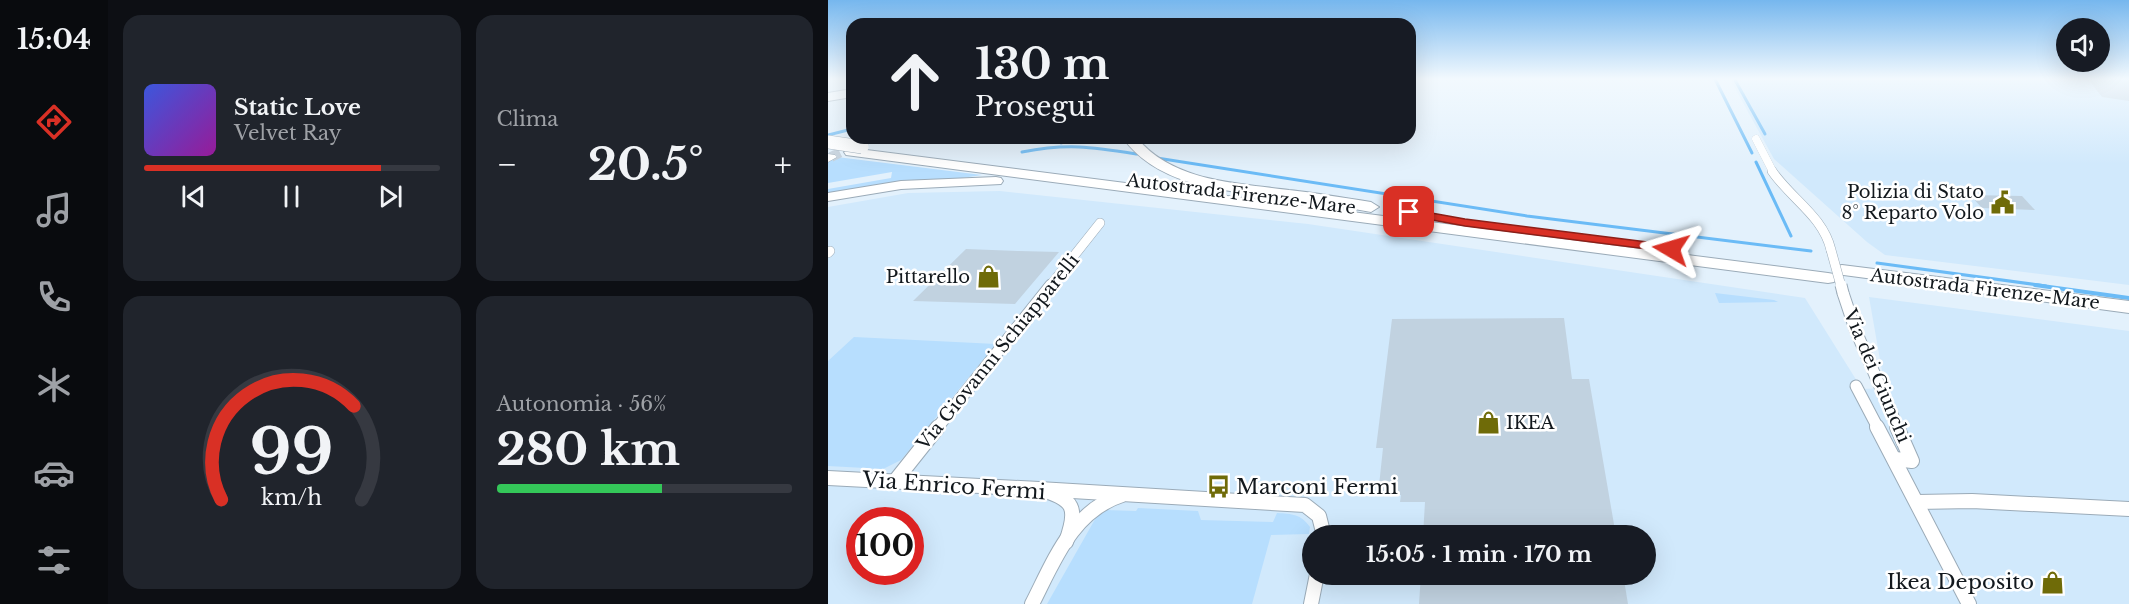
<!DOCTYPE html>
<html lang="it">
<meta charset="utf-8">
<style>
:root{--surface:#171b24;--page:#20242c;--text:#f1f3f6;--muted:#9ea1a6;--line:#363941;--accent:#d93025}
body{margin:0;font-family:"Libre Baskerville",serif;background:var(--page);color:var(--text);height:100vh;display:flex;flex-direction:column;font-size:22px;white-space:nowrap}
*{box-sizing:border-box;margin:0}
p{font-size:20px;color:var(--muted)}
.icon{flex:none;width:33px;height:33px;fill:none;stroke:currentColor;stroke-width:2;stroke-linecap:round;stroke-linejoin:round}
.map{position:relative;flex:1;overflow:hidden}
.sheet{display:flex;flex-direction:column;gap:15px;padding:15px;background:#0d0f14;width:720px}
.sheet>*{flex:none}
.guide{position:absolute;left:18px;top:18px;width:570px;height:126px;border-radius:18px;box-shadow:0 6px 24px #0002;background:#171b24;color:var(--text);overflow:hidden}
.controls{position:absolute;left:1228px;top:18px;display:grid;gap:12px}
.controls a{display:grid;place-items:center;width:54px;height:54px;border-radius:50%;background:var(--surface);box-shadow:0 6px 24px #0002;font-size:30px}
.speed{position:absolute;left:18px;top:507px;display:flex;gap:12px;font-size:30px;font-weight:700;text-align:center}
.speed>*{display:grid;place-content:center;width:78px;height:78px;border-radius:50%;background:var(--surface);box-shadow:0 6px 24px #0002;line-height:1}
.speed .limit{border:9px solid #d22;background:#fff;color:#111}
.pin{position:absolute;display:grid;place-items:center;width:51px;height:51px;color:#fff;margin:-26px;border-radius:12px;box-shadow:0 3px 9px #0006}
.me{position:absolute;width:66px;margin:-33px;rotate:277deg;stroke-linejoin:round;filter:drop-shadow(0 0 4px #0008)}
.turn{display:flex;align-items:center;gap:21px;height:126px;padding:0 30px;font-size:27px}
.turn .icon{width:78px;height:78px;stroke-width:2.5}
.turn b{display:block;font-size:42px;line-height:51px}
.big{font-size:45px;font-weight:700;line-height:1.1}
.sheet .card{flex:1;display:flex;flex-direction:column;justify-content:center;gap:9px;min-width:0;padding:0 21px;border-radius:18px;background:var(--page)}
.sheet .dial{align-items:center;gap:0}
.dial svg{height:156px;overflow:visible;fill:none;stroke:var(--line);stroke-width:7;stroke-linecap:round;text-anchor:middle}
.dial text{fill:var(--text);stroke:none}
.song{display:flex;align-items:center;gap:18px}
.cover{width:72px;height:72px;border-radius:9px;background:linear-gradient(135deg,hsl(230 70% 55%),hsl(300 70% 35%))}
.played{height:6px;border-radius:3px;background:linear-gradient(90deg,var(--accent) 80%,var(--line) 80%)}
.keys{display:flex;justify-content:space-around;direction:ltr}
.heat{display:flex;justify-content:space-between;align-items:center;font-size:33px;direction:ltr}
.charge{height:9px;border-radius:4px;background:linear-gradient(90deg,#34c759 56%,var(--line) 0)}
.sheet .tiles{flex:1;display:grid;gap:15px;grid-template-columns:repeat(2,1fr)}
.trip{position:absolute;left:474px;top:525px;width:354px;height:60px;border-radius:30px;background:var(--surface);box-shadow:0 6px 24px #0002;font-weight:700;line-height:60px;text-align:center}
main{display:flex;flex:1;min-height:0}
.tab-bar{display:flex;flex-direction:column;width:108px;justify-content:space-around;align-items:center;background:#090b0e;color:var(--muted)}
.tab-bar .icon{width:42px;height:42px}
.tab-bar .selected{color:var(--accent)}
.tab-bar b{font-size:27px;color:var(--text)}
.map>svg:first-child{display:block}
.built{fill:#d1e9fc;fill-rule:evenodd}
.green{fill:#b7defe}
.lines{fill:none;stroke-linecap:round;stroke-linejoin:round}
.stream-far1{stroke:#6bbbf6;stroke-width:3}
.stream{stroke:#6bbbf6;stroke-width:4}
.building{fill:#c1d2e0}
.secondary-tunnel{stroke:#c4d0db;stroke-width:10;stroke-dasharray:10 5;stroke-linecap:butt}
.street-far3-casing{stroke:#9babb8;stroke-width:8}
.street-far2-casing{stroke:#9babb8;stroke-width:10}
.street-far1-casing{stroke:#9babb8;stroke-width:13}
.street-casing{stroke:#9babb8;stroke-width:16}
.secondary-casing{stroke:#9babb8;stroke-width:1}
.highway-casing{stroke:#9babb8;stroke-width:2}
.street-far3{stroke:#fff;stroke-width:8}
.street-far2{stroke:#fff;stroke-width:9}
.street-far1{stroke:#fff;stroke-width:11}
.street{stroke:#fff;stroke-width:14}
.secondary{fill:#fff;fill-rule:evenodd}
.highway{fill:#fff;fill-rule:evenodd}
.street-bridge-far1-casing{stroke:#9babb8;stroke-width:10;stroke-linecap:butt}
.street-bridge-casing{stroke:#9babb8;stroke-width:13;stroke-linecap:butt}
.highway-bridge-casing{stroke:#9babb8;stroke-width:14;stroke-linecap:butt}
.street-bridge-far1{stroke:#fff;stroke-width:9}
.street-bridge{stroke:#fff;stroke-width:11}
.highway-bridge{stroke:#fff;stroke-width:13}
.route{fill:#d93025;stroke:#8d1f18;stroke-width:1.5}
.labels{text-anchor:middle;stroke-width:5;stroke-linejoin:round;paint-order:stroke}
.poi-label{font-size:18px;fill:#12181d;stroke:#fff;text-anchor:end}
.street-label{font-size:18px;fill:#12181d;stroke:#fff}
.near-street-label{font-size:21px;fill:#12181d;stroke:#fff}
.near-poi-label{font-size:21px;fill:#12181d;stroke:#fff;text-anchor:start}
</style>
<main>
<nav class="tab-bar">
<b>15:04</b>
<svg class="icon selected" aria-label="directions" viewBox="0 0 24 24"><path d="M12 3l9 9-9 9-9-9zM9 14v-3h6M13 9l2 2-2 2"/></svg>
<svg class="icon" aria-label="music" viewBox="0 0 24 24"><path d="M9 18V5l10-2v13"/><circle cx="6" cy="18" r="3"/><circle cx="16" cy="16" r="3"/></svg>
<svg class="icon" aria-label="phone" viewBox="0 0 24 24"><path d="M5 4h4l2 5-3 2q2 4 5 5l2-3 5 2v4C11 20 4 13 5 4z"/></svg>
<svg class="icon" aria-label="climate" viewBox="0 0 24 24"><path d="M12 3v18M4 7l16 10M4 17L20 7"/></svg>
<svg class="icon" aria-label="car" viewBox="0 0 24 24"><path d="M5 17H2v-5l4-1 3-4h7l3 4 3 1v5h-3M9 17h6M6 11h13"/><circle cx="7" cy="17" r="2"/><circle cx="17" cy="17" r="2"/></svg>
<svg class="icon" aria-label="filters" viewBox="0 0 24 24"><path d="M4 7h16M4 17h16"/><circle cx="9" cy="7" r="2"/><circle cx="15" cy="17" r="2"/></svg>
</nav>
<section class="sheet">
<div class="tiles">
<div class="card">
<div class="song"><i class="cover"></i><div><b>Static Love</b><p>Velvet Ray</p></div></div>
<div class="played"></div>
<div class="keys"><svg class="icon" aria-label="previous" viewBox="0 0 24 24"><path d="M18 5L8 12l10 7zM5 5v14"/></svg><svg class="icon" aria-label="pause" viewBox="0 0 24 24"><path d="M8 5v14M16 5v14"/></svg><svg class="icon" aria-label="next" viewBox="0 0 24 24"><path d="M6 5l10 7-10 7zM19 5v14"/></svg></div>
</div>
<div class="card"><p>Clima</p>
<div class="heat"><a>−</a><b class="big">20.5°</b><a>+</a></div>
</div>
<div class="card dial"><svg viewBox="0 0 100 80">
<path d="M14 69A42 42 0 1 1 86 69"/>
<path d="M14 69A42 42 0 0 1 82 21" stroke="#d93025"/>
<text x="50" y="56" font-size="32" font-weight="700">99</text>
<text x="50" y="72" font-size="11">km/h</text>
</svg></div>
<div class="card"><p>Autonomia · 56%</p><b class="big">280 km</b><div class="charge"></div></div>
</div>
</section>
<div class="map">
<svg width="1301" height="604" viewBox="0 0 1301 604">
<rect width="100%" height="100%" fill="#e3f1fc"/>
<g class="built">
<path d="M902 79H1301V285L1057 255 1039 242 946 159Z"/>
<path d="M172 191 480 224 977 298 1034 389 1057 388 1041 297 1301 331V604H0V207L80 193ZM32 520H82V572H32ZM484 536H818V574H484Z"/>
</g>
<g class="green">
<path d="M9 157 154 175 134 178 88 181 0 195V189L63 178 64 172 0 183V162Z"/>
<path d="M887 293 946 300 950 302 891 303Z"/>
<path d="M26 337 168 344 73 460 55 469 0 466V361Z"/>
<path d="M310 508 370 511 373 520 445 522 449 513C464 514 473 514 482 527L481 534 443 535 424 604H219L270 514 277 510 308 511Z"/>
</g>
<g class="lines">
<g class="stream-far1">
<path d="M887 79 924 153"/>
<path d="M907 80 937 134"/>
<path d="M0 135 24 129"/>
<path d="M233 143 246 138"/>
<path d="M194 152C240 143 264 147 309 154"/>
<path d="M329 158 699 216 983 251"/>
<path d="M928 162 963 236"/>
<path d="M1049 263 1218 286"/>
</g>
<path class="stream" d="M1207 285 1301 298"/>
</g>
<g class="building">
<path d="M1260 79H1301V101L1274 97Z"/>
<path d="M1142 195 1194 196 1207 210 1154 208Z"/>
<path d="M138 249 191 251 231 252 187 304 85 301Z"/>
<path d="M736 318 744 379H761L788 536H595L597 502H572L573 495H550L555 448H548L564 319Z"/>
<path d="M593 574H795L800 604H591Z"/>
</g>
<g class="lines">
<path class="secondary-tunnel" d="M3 157 42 138"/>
<defs>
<path id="street-far3" d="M928 139 945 172"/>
<g id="street-far2">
<path d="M944 171C963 199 995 216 1003 250"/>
<path d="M0 253 2 251"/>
<path d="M222 286 272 223"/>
</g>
<g id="street-far1">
<path d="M1015 293 1027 329 1070 428"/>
<path d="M1028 386 1050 428"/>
<path d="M109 428 223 285"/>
</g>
<g id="street">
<path d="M1049 427 1141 604"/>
<path d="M1067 459 1084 461 1069 427"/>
<path d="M0 478 211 489C247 499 250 508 238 542"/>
<path d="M67 481 110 427"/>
<path d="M211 489 477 505 491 516 496 536"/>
<path d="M1089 502 1144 501 1301 509"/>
<path d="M204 604C226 561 244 511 294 495"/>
<path d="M483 604 489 574"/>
</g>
<path id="secondary" d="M0 154 7 155 9 157 0 162Z"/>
<g id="highway">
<path d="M24 89V97L0 101V93Z"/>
<path d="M295 138H309C345 182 409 183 461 190 489 193 516 198 543 202L551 207 543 212C515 207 488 202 460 198 403 191 332 189 295 138Z"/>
<path d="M23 148 1000 273 1006 274 1009 278 1006 282 1000 283 18 155 16 152Z"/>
<path d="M168 177 173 178 175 181 173 184 73 189 0 201V193L73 181Z"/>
<path d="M1014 265 1301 301V313L1008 274 1005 270 1008 266Z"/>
</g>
</defs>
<use href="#street-far3" class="street-far3-casing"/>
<use href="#street-far2" class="street-far2-casing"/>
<use href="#street-far1" class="street-far1-casing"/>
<use href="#street" class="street-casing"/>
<use href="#secondary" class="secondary-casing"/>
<use href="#highway" class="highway-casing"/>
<use href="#street-far3" class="street-far3"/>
<use href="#street-far2" class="street-far2"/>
<use href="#street-far1" class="street-far1"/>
<use href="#street" class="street"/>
<use href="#secondary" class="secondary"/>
<use href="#highway" class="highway"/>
<defs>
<path id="street-bridge-far1" d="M1003 250 1013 286"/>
<path id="street-bridge" d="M1013 285 1015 293"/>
<path id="highway-bridge" d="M0 142 34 147"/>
</defs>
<use href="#street-bridge-far1" class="street-bridge-far1-casing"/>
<use href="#street-bridge" class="street-bridge-casing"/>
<use href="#highway-bridge" class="highway-bridge-casing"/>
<use href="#street-bridge-far1" class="street-bridge-far1"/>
<use href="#street-bridge" class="street-bridge"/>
<use href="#highway-bridge" class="highway-bridge"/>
</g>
<linearGradient id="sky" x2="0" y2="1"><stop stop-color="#76b7ee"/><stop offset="0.48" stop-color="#f2f9fe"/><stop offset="1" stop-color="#f2f9fe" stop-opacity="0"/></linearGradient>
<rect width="1301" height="164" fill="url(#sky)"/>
<path class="route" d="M581 209 637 219 843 245 850 249 843 252 637 226 577 215 575 212Z"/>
<defs>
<symbol id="civic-bare" viewBox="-9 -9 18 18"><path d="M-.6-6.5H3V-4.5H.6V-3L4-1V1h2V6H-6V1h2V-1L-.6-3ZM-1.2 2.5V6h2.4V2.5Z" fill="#6f6b08" stroke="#fff" stroke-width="2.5" paint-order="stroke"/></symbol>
<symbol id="shop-bare" viewBox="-9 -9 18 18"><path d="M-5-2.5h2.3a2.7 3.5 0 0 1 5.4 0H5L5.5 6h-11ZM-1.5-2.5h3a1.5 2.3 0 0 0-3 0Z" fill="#6f6b08" stroke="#fff" stroke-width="2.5" paint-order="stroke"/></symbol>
<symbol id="bus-bare" viewBox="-9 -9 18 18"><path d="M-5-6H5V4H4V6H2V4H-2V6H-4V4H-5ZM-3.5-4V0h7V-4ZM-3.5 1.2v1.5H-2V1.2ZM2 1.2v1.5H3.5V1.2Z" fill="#6f6b08" stroke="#fff" stroke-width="2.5" paint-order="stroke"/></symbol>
</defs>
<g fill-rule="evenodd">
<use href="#civic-bare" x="1158" y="186" width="33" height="33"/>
<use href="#shop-bare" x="144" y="260" width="33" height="33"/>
<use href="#shop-bare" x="644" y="406" width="33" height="33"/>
<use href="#bus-bare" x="374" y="470" width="33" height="33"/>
<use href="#shop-bare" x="1208" y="566" width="33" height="33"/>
</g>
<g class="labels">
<g class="poi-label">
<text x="1156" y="198">Polizia di Stato<tspan x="1156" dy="21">8° Reparto Volo</tspan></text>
<text x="142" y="283">Pittarello</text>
<text x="678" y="429" text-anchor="start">IKEA</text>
</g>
<g class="street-label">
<text transform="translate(413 194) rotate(7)" y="6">Autostrada Firenze-Mare</text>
<text transform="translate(1157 289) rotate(7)" y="6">Autostrada Firenze-Mare</text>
<text transform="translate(170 352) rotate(-51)" y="6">Via Giovanni Schiapparelli</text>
<text transform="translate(1049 376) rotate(67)" y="6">Via dei Giunchi</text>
</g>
<g class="near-street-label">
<text transform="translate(126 486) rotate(4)" y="7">Via Enrico Fermi</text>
</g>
<g class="near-poi-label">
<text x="408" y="494">Marconi Fermi</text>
<text x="1206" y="589" text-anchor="end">Ikea Deposito</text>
</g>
</g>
</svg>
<div class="controls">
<a><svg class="icon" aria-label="sound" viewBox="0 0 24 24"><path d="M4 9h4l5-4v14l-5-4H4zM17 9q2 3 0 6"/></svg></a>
</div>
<div class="speed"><div class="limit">100</div></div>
<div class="pin" style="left:581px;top:212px;background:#d93025"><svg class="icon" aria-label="arrive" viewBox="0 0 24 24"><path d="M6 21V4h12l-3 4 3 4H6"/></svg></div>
<svg class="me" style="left:843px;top:249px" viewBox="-20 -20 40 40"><path d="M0-17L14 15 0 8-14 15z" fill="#d93025" stroke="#fff" stroke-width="4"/></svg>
<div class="trip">15:05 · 1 min · 170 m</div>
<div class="guide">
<div class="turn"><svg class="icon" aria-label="ahead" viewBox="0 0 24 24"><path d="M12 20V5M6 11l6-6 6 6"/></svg><div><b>130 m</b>Prosegui</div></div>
</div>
</div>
</main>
